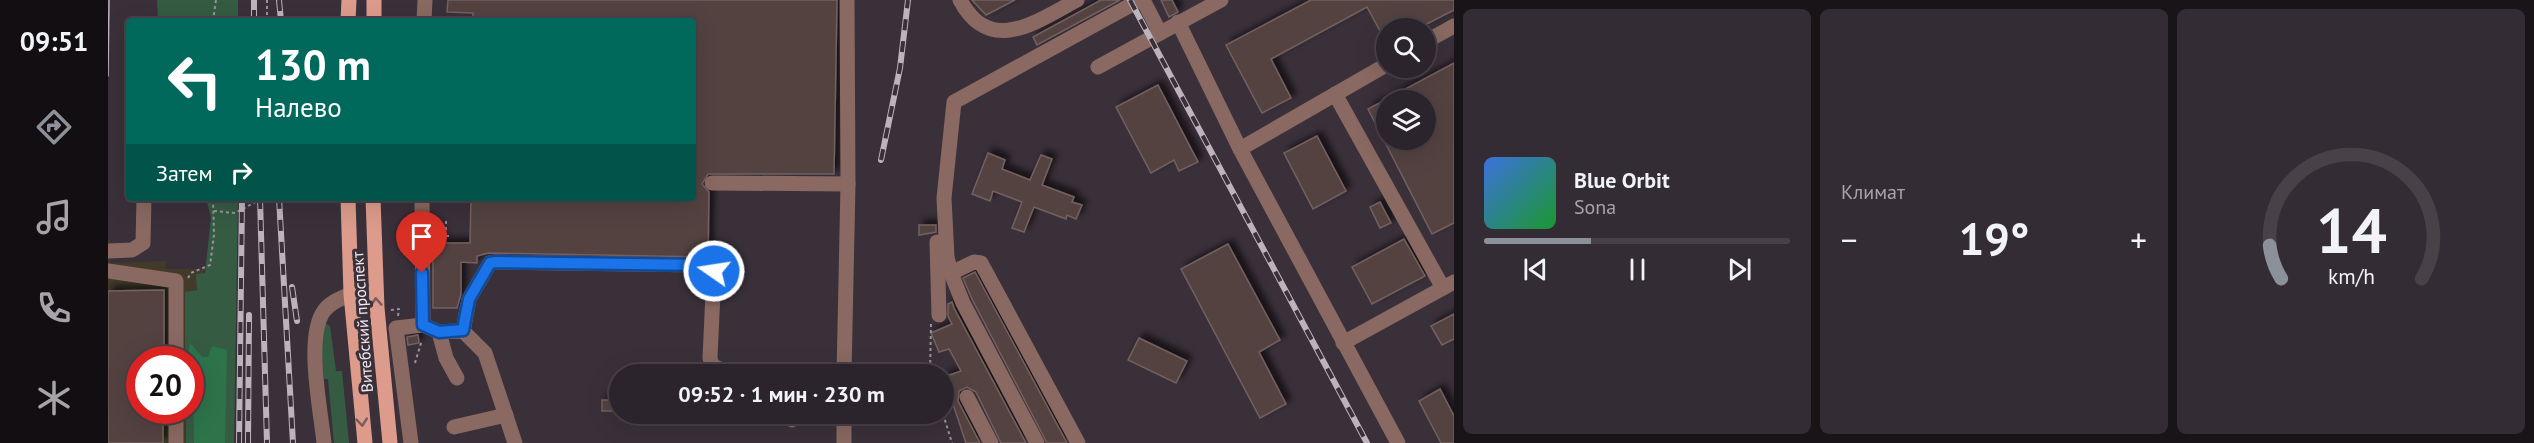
<!DOCTYPE html>
<html lang="ru">
<meta charset="utf-8">
<style>
:root{--surface:#2c242c;--page:#342c34;--text:#f1f3f6;--muted:#a6a4a9;--line:#484148;--accent:#8c9099}
body{margin:0;font-family:"PT Sans",sans-serif;background:var(--page);color:var(--text);height:100vh;display:flex;flex-direction:column;font-size:22px;white-space:nowrap}
*{box-sizing:border-box;margin:0}
p{font-size:20px;color:var(--muted)}
.icon{flex:none;width:33px;height:33px;fill:none;stroke:currentColor;stroke-width:2;stroke-linecap:round;stroke-linejoin:round}
.map{position:relative;flex:1;overflow:hidden}
.panel{display:flex;flex-direction:column;gap:9px;padding:9px;background:#181418;width:1080px}
.panel>*{flex:none}
.guide{position:absolute;left:18px;top:18px;width:570px;height:183px;border-radius:6px;box-shadow:0 6px 24px #0002,0 0 0 2px var(--line);background:#00695c;color:#fff;overflow:hidden}
.buttons{position:absolute;left:1268px;top:18px;display:grid;gap:12px}
.buttons a{display:grid;place-items:center;width:60px;height:60px;border-radius:50%;background:var(--surface);box-shadow:0 6px 24px #0002,0 0 0 2px var(--line);font-size:30px}
.speed{position:absolute;left:18px;top:346px;display:flex;gap:12px;font-size:30px;font-weight:700;text-align:center}
.speed>*{display:grid;place-content:center;width:78px;height:78px;border-radius:50%;background:var(--surface);box-shadow:0 6px 24px #0002,0 0 0 2px var(--line);line-height:1}
.speed .limit{border:9px solid #d22;background:#fff;color:#111}
.pin{position:absolute;display:grid;place-items:center;width:51px;height:51px;color:#fff;margin:-62px -26px;border-radius:50% 50% 50% 0;rotate:-45deg;box-shadow:0 0 6px #0007}
.pin .icon{rotate:45deg}
.me{position:absolute;width:66px;margin:-33px;rotate:283deg;stroke-linejoin:round;filter:drop-shadow(0 0 4px #0008)}
.turn{display:flex;align-items:center;gap:21px;height:126px;padding:0 30px;font-size:27px}
.turn .icon{width:78px;height:78px;stroke-width:2.5}
.turn b{display:block;font-size:42px;line-height:51px}
.then{display:flex;align-items:center;height:57px;padding:0 30px;background:#0003;gap:12px;font-size:22px}
.big{font-size:45px;font-weight:700;line-height:1.1}
.panel .tile{flex:1;display:flex;flex-direction:column;justify-content:center;gap:9px;min-width:0;padding:0 21px;border-radius:9px;background:var(--page)}
.panel .dial{align-items:center;gap:0}
.dial svg{height:156px;overflow:visible;fill:none;stroke:var(--line);stroke-width:7;stroke-linecap:round;text-anchor:middle}
.dial text{fill:var(--text);stroke:none}
.song{display:flex;align-items:center;gap:18px}
.cover{width:72px;height:72px;border-radius:9px;background:linear-gradient(135deg,hsl(220 70% 55%),hsl(130 70% 35%))}
.played{height:6px;border-radius:3px;background:linear-gradient(90deg,var(--accent) 35%,var(--line) 35%)}
.keys{display:flex;justify-content:space-around;direction:ltr}
.heat{display:flex;justify-content:space-between;align-items:center;font-size:33px;direction:ltr}
.panel .tiles{flex:1;display:grid;gap:9px;grid-template-columns:repeat(3,1fr)}
.trip{position:absolute;left:501px;top:364px;width:345px;height:60px;border-radius:30px;background:var(--surface);box-shadow:0 6px 24px #0002,0 0 0 2px var(--line);font-weight:700;line-height:60px;text-align:center}
main{display:flex;flex:1;min-height:0}
.menu{display:flex;flex-direction:column;width:108px;justify-content:space-around;align-items:center;background:#120e12;color:var(--muted)}
.menu .icon{width:42px;height:42px}
.menu .on{color:var(--accent)}
.menu b{font-size:27px;color:var(--text)}
.map>svg:first-child{display:block}
.commercial{fill:#423b2a}
.green{fill:#355b43}
.forest{fill:#2d744b}
.building{fill:#534241;stroke:#73615f;stroke-width:1.5;fill-rule:evenodd;filter:url(#shadow)}
.lines{fill:none;stroke-linecap:round;stroke-linejoin:round}
.path{stroke:#9b929b;stroke-width:2;stroke-dasharray:3 3;stroke-linecap:butt}
.minor{stroke:#896961;stroke-width:15}
.major{stroke:#dc9b8b;stroke-width:15}
.tram{stroke:#bcb4bc;stroke-width:1.5}
.rail-casing{stroke:#bcb4bc;stroke-width:6}
.rail{stroke:#3a303a;stroke-width:4;stroke-dasharray:11;stroke-linecap:butt}
.oneway{stroke:#7b5b5a}
.route-casing{stroke:#114b97;stroke-width:15}
.route{stroke:#1a73e8;stroke-width:10}
.labels{text-anchor:middle;stroke-width:6;stroke-linejoin:round;paint-order:stroke}
.street-label{font-size:16px;fill:#f2ebf2;stroke:#3a303a}
</style>
<main>
<nav class="menu">
<b>09:51</b>
<svg class="icon on" aria-label="directions" viewBox="0 0 24 24"><path d="M12 3l9 9-9 9-9-9zM9 14v-3h6M13 9l2 2-2 2"/></svg>
<svg class="icon" aria-label="music" viewBox="0 0 24 24"><path d="M9 18V5l10-2v13"/><circle cx="6" cy="18" r="3"/><circle cx="16" cy="16" r="3"/></svg>
<svg class="icon" aria-label="phone" viewBox="0 0 24 24"><path d="M5 4h4l2 5-3 2q2 4 5 5l2-3 5 2v4C11 20 4 13 5 4z"/></svg>
<svg class="icon" aria-label="climate" viewBox="0 0 24 24"><path d="M12 3v18M4 7l16 10M4 17L20 7"/></svg>
</nav>
<div class="map">
<svg width="1346" height="443" viewBox="0 0 1346 443">
<defs>
<filter id="shadow"><feDropShadow dx="5" dy="-5" stdDeviation="3" flood-color="#0009"/></filter>
</defs>
<rect width="100%" height="100%" fill="#3a303a"/>
<path class="commercial" d="M0 240H2V263L59 261 57 269H97L89 290 77 292V360H32V411H78V443H0Z"/>
<g class="green">
<path d="M49 0H130V21H50Z"/>
<path d="M98 198H130L126 443H78V411H82V360H77V292L89 290 88 274 97 273 103 218Z"/>
<path d="M217 323 222 326 228 371H234L241 443H226L220 379H216L213 346Z"/>
</g>
<path class="forest" d="M82 343 94 357H100L104 346 119 350 117 443H86L85 373 80 353Z"/>
<g class="building">
<path d="M340 0H729L726 174H600L594 184 601 192 600 257 380 253 369 256V263L353 262V294L349 308H325V243H362L363 198H585V21H365V13L339 12Z"/>
<path d="M864 0H907L878 15Z"/>
<path d="M993 0H1012L929 45 925 37Z"/>
<path d="M1053 0H1064L1070 12 1061 17Z"/>
<path d="M1203 0H1346V10L1311 28H1278V42L1259 7 1163 59 1183 98 1154 113 1118 45Z"/>
<path d="M1346 63V223L1324 234 1260 109ZM1278 100H1317V140H1278Z"/>
<path d="M1050 85 1090 162 1071 171 1066 160 1043 173 1008 107Z"/>
<path d="M1209 136 1238 191 1205 209 1176 153Z"/>
<path d="M880 153 897 160 894 169 922 180 933 155 944 159 934 185 966 197 964 202 974 205 968 219 959 215 958 219 926 207 916 232 904 228 914 202 885 191 882 201 864 194Z"/>
<path d="M1272 202 1283 223 1272 228 1262 207Z"/>
<path d="M811 225H828V232L811 235Z"/>
<path d="M1296 239 1317 276 1264 304 1244 267Z"/>
<path d="M1120 244 1172 340 1151 352 1178 404 1152 418 1073 269Z"/>
<path d="M867 272 959 443H939L864 299 855 278Z"/>
<path d="M56 290V360H32V411H55V443H0V291Z"/>
<path d="M844 302 846 308 918 443H893L868 392 859 387 851 391 850 401 872 443H858L836 377 853 371 841 349 831 352 823 333 844 324 840 316V304Z"/>
<path d="M1346 314V339L1334 345 1323 326Z"/>
<path d="M310 335 311 343 300 345 299 337Z"/>
<path d="M1031 338 1079 361 1068 383 1020 360Z"/>
<path d="M1332 389 1346 416V443H1333L1311 401Z"/>
<rect x="494" y="400" width="13" height="11"/>
<path d="M693 414H721V421L693 423Z"/>
</g>
<g class="lines">
<g class="path">
<path d="M105 21 108 0"/>
<path d="M159 21V0"/>
<path d="M106 211 127 213 155 198"/>
<path d="M338 221V236"/>
<path d="M326 236H341"/>
<path d="M80 278 83 273 102 265 106 235 105 198"/>
<path d="M283 310 291 309 290 316"/>
<path d="M307 363 314 340"/>
<path d="M822 375 823 323"/>
<path d="M835 414 844 443"/>
</g>
<g class="minor">
<path d="M852 0C882 56 928 22 969 0"/>
<path d="M1035 0 1052 33"/>
<path d="M316 21 317 0"/>
<path d="M1070 22 1132 149 1290 443"/>
<path d="M1317 42 1346 26"/>
<path d="M990 67 1113 0"/>
<path d="M1227 94 1335 288"/>
<path d="M1132 149 1278 65"/>
<path d="M604 183 740 184"/>
<path d="M314 198 315 325 331 332 355 331 361 299 382 263 388 262 593 265 606 271 602 358 604 365 617 372 654 375"/>
<path d="M829 242 831 315"/>
<path d="M0 251 24 250 35 243 36 198"/>
<path d="M0 271 68 281V360"/>
<path d="M843 273 866 262 873 263 970 443"/>
<path d="M355 331 377 353 407 443"/>
<path d="M331 332 338 358 349 378"/>
<path d="M1235 343 1346 282"/>
<path d="M736 375 740 184 739 0"/>
<path d="M859 397 883 443"/>
<path d="M68 411V443"/>
<path d="M683 414 684 420"/>
<path d="M346 427 398 415"/>
<path d="M216 443C213 412 197 336 216 311 222 302 234 298 243 294"/>
<path d="M303 443 288 328 315 325"/>
<path d="M736 443V414"/>
<path d="M929 443 855 303 843 273 839 257 836 198 846 102 1032 0"/>
</g>
<g class="major">
<path d="M240 21 241 0"/>
<path d="M266 21V0"/>
<path d="M240 198 243 294 257 443"/>
<path d="M265 198 269 308 282 443"/>
</g>
<path class="tram" d="M0 76 1 0"/>
<defs>
<g id="rail">
<path d="M171 0 173 21"/>
<path d="M1022 0 1259 443"/>
<path d="M146 21V0"/>
<path d="M773 160 792 68 800 0"/>
<path d="M152 198 159 443"/>
<path d="M171 198 185 443"/>
<path d="M184 287 189 321"/>
<path d="M131 443 134 198"/>
<path d="M140 443 141 315"/>
</g>
</defs>
<use href="#rail" class="rail-casing"/>
<use href="#rail" class="rail"/>
</g>
<defs><path id="oneway-chevron" d="M-2-3.5L2.5 0L-2 3.5" fill="none" stroke-width="1.6" stroke-linecap="round" stroke-linejoin="round" transform="scale(1.5)"/></defs>
<g class="oneway">
<use href="#oneway-chevron" transform="translate(268 302) rotate(-94)"/>
<use href="#oneway-chevron" transform="translate(254 422) rotate(84)"/>
</g>
<g class="lines">
<defs>
<path id="route" d="M314 273 315 325 331 332 355 330 361 299 382 263 388 262 593 265 606 271"/>
</defs>
<use href="#route" class="route-casing"/>
<use href="#route" class="route"/>
</g>
<g class="labels">
<g class="street-label">
<text transform="translate(254 322) rotate(-94)" y="6">Витебский проспект</text>
</g>
</g>
</svg>
<div class="buttons">
<a><svg class="icon" aria-label="search" viewBox="0 0 24 24"><circle cx="10" cy="10" r="6"/><path d="M15 15l6 6"/></svg></a>
<a><svg class="icon" aria-label="layers" viewBox="0 0 24 24"><path d="M12 4l9 5-9 5-9-5zM3 14l9 5 9-5"/></svg></a>
</div>
<div class="speed"><div class="limit">20</div></div>
<div class="pin" style="left:314px;top:273px;background:#d93025"><svg class="icon" aria-label="arrive" viewBox="0 0 24 24"><path d="M6 21V4h12l-3 4 3 4H6"/></svg></div>
<svg class="me" style="left:606px;top:271px" viewBox="-20 -20 40 40"><circle r="17" fill="#1a73e8" stroke="#fff" stroke-width="3"/><path d="M0-11L8 9 0 5-8 9z" fill="#fff"/></svg>
<div class="trip">09:52 · 1 мин · 230 m</div>
<div class="guide">
<div class="turn"><svg class="icon" aria-label="left" viewBox="0 0 24 24"><path d="M17 20v-9H6M10 6l-5 5 5 5"/></svg><div><b>130 m</b>Налево</div></div>
<div class="then">Затем<svg class="icon" aria-label="right" viewBox="0 0 24 24"><path d="M7 20v-9h11M14 6l5 5-5 5"/></svg></div>
</div>
</div>
<section class="panel">
<div class="tiles">
<div class="tile">
<div class="song"><i class="cover"></i><div><b>Blue Orbit</b><p>Sona</p></div></div>
<div class="played"></div>
<div class="keys"><svg class="icon" aria-label="previous" viewBox="0 0 24 24"><path d="M18 5L8 12l10 7zM5 5v14"/></svg><svg class="icon" aria-label="pause" viewBox="0 0 24 24"><path d="M8 5v14M16 5v14"/></svg><svg class="icon" aria-label="next" viewBox="0 0 24 24"><path d="M6 5l10 7-10 7zM19 5v14"/></svg></div>
</div>
<div class="tile"><p>Климат</p>
<div class="heat"><a>−</a><b class="big">19°</b><a>+</a></div>
</div>
<div class="tile dial"><svg viewBox="0 0 100 80">
<path d="M14 69A42 42 0 1 1 86 69"/>
<path d="M14 69A42 42 0 0 1 8 52" stroke="#8c9099"/>
<text x="50" y="56" font-size="32" font-weight="700">14</text>
<text x="50" y="72" font-size="11">km/h</text>
</svg></div>
</div>
</section>
</main>
